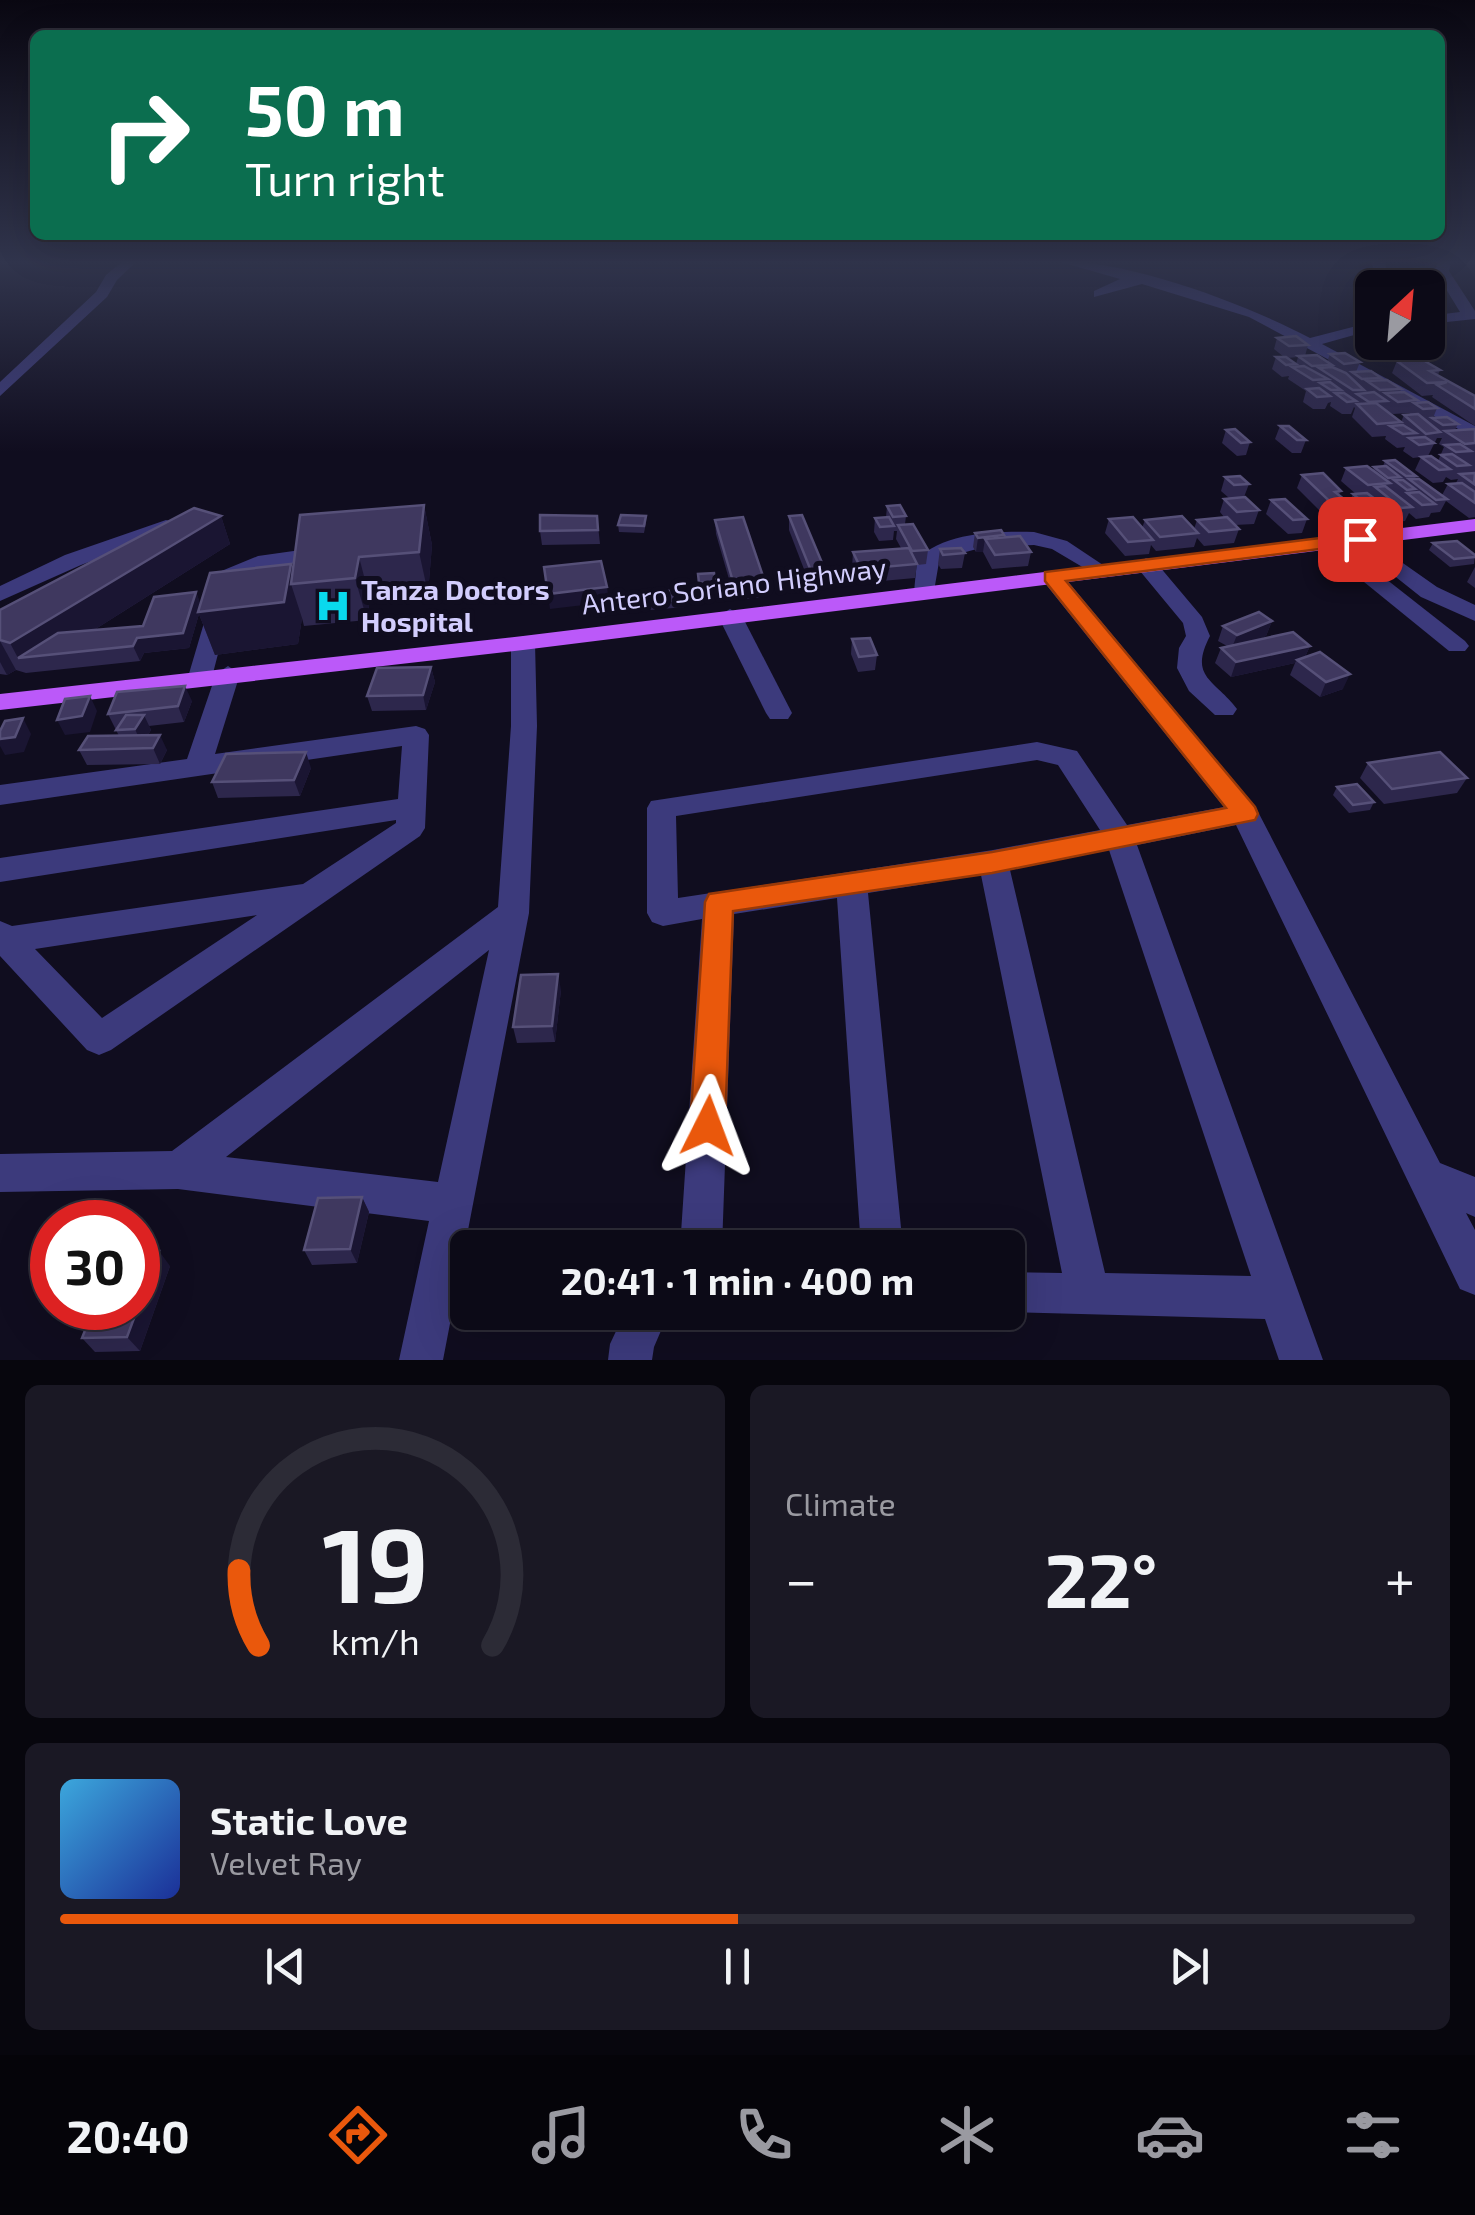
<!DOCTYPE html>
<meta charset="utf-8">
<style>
:root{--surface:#0c0a17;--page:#1a1824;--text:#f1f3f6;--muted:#9a9aa1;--line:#2c2b36;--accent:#ea580c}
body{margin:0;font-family:"Exo 2",sans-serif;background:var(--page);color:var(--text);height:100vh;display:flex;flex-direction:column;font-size:38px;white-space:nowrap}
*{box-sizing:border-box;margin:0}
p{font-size:32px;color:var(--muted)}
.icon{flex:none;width:55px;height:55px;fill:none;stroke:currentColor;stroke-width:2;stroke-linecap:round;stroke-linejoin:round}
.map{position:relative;height:1360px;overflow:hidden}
.drawer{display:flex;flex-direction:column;gap:25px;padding:25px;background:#07060d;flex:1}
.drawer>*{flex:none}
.guide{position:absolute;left:30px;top:30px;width:1415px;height:210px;border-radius:15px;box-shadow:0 10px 40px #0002,0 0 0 2px var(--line);background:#0b6e4f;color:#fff;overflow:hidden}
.needle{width:65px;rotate:26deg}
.buttons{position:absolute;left:1355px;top:270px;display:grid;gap:20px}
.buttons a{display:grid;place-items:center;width:90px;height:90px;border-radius:15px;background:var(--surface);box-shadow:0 10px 40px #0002,0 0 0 2px var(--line);font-size:50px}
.speed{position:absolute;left:30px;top:1200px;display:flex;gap:20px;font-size:50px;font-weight:700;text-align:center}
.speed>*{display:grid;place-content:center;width:130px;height:130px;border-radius:50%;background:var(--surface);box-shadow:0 10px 40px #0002,0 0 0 2px var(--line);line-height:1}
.speed .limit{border:15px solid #d22;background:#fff;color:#111}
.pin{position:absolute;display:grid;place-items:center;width:85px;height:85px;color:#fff;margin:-42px;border-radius:20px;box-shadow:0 5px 15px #0006}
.me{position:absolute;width:110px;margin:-55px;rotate:3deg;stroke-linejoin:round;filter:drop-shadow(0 0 8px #0008)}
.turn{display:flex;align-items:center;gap:35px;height:210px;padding:0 50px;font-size:45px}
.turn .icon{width:130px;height:130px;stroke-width:2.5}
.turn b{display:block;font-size:70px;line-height:85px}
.big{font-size:75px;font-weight:700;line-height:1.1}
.drawer .card{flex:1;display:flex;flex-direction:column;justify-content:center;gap:15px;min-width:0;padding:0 35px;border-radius:15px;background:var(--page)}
.drawer .dial{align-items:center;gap:0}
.dial svg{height:260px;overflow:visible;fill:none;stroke:var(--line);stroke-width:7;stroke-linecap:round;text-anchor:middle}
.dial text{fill:var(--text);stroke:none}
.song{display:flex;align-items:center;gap:30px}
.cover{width:120px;height:120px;border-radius:15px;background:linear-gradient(135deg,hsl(200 70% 55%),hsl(230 70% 35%))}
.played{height:10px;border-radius:5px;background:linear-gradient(90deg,var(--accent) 50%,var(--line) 50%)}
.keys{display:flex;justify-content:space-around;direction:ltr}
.heat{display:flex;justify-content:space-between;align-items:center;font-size:55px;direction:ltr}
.drawer .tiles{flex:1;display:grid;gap:25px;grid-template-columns:1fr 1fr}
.card:last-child{grid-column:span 2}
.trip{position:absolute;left:450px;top:1230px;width:575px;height:100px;border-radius:15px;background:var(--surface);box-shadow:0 10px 40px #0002,0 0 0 2px var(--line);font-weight:700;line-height:100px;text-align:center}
.menu{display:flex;height:160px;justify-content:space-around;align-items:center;background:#050409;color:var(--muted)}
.menu .icon{width:70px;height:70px}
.menu .on{color:var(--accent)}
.menu b{font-size:45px;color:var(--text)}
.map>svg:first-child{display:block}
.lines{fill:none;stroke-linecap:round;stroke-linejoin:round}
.minor{fill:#3c3a7c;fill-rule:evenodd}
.major{fill:#bb59f9;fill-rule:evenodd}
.wall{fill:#2d274c;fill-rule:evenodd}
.shaded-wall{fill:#1a1532}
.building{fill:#3f385f;stroke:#565078;stroke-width:2.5}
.route{fill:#ea580c;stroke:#983908;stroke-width:2.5}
.labels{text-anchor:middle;stroke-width:10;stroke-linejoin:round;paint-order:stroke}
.street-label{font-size:28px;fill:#d2cdfd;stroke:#100d1f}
.poi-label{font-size:28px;font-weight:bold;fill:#d2cdfd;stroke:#100d1f;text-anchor:start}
</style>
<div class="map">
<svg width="1475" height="1360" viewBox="0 0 1475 1360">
<rect width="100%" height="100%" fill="#100d1f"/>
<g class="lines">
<g class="minor">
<path d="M123 261H137L117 280 107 297 0 396V382L96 292 106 275Z"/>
<path d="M1057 261C1132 261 1243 303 1310 338L1372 322V330L1322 344 1475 426V438L1249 317 1142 284 1094 297V291L1120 279Z"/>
<path d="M1371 261H1384L1393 288H1379Z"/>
<path d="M1438 261H1451L1449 271 1475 311V319L1428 324V316L1460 312 1435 271Z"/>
<path d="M166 520 173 522 176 526 173 530 81 565 0 601V586L65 555Z"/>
<path d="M1034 532 1067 541 1112 571 1101 578 1052 549 1034 545 984 547 944 558 939 562 933 597H917L914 592 917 560C942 532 999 531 1034 532Z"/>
<path d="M1360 533 1437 587 1475 605V621L1421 597 1353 543 1350 539 1353 535Z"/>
<path d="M1328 537 1335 539 1465 641 1469 646 1465 651H1449L1321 547 1317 543Z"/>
<path d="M329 546 340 552 337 557 263 568 237 581 212 677 209 683H191L188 677 219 572 258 556Z"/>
<path d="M1146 558 1154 560 1202 617 1210 636C1188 678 1216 680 1237 709L1233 715H1215L1189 691 1177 668 1179 648 1186 636 1183 623 1135 565Z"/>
<path d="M1052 570 1060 572 1255 806 1440 1163 1475 1177V1217L1466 1213 1475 1230V1295L1460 1289 1236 825 1137 845 1323 1360H1279L1265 1319 1004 1312H1008V1272L1062 1273 981 875 868 893 903 1248H861L837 898 734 914 722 1248H680L702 919 663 926 652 922 647 913V808L651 801 1037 742 1077 751 1127 825 1224 807 1044 582 1041 577ZM1037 760 1058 765 1100 830 993 850 678 898 676 816ZM1109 850 1251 1276 1105 1273 1010 870Z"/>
<path d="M730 609 742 616 792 713 788 719H770L766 713 718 616Z"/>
<path d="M523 636 535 643 537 726 529 913 443 1360H399L429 1221 178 1189 0 1192V1154L172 1151 498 907 511 726V643ZM489 950 438 1182 226 1157Z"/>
<path d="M228 666 240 674 215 754 416 726 425 729 429 735 425 828 420 836 111 1050 99 1055 87 1050 0 956V921L12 926 303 884 396 823V820L0 882V858L398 799 402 746 0 805V785L187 759 216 674ZM257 915 102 1018 35 949Z"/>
<path d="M625 1312H669L654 1347 652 1360H608L610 1344Z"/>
</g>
<path class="major" d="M1475 519V531L523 650 0 710V694L523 636Z"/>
</g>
<g class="wall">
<path d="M1277 338 1308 345 1305 356 1327 362 1330 354 1360 362 1356 372 1381 378 1380 380 1401 389 1400 392 1417 400 1416 403 1437 408 1433 418 1458 424 1455 430 1475 429V517L1469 518 1446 501 1440 512 1431 513 1429 517 1416 519 1409 513 1405 521 1395 522 1385 514 1382 523 1367 524 1358 516 1354 526 1337 528 1297 488 1302 475 1341 491 1339 495 1349 503 1353 494H1356L1341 481 1346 468 1373 470 1374 467 1383 466 1385 461 1416 476 1415 479 1442 495 1448 484 1456 483 1458 479 1451 480 1446 477 1443 482 1433 483 1415 470 1421 457 1413 458 1403 451 1405 447 1397 448 1385 439 1386 436 1372 437 1352 417 1355 408 1354 407 1351 414H1342L1330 406 1331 402 1328 403 1325 409H1313L1303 402 1306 391 1288 379 1289 376 1282 377 1272 369 1276 357H1284L1274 349ZM1298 357 1296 364 1287 358ZM1383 409 1393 414 1410 413 1409 415H1404L1401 422ZM1437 438H1442L1439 444 1444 447 1438 461 1428 456Z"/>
<path d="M1397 361 1440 370 1438 375 1475 396V426L1432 397 1433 395 1422 396 1392 373Z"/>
<path d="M1280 426 1306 440 1301 453H1292L1275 439Z"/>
<path d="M1226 430 1250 442 1246 455 1237 456 1222 443Z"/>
<path d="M1225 477 1249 484 1244 497 1259 510 1254 524 1235 525 1239 529 1234 543 1204 546 1197 538 1194 547 1156 551 1151 545 1149 554 1125 556 1105 533 1109 519 1142 528 1145 520 1194 529 1197 520 1224 517 1220 512 1224 499 1229 498 1221 491Z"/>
<path d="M1271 500 1307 519 1302 533 1288 534 1266 514Z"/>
<path d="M424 505 432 545 428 593 370 599 367 620 304 626 302 618 298 644 215 655 199 614 189 648 144 653 140 661 26 673 16 670 7 675 0 674V610L221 516 230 544 94 630 143 626 196 592 200 604 291 564 293 570Z"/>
<path d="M887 506 906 516 905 524 928 550 926 564 917 565 915 578 860 583 852 567 853 552 901 548 896 539 897 531H894L893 540 879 541 874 532 875 518 886 517Z"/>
<path d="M597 516 600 544 542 545 540 531Z"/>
<path d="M789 516 825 570 824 584 810 585 789 530Z"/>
<path d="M715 520 765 582V597L735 600 716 534Z"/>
<path d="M646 523 644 533 619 532 618 525Z"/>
<path d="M975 533 1004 538 1031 552 1028 566 992 569 983 552H976L973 547Z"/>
<path d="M1433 543 1475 555 1474 564 1450 567 1429 550Z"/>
<path d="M940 549 965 553 962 568 941 569 938 564Z"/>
<path d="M1475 567V588L1467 582Z"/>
<path d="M714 573 715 589 699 590 698 574Z"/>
<path d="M684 590 685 607 650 610 648 592Z"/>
<path d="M1272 621 1266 636 1255 640 1310 646 1305 657 1343 689 1320 697 1290 675 1295 663 1231 677 1215 663 1221 648 1227 646 1218 641 1223 626Z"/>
<path d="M852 639 877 655 875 670 858 672 851 654Z"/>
<path d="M431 667 435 682 426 710 372 711 367 696Z"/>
<path d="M192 701 184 722 149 726 151 730 148 735 167 750 160 764 87 765 79 750 119 736 108 714Z"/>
<path d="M1368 763 1467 778 1457 793 1384 804 1360 778Z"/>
<path d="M311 768 300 796 218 798 212 782Z"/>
<path d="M1337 787 1374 802 1370 810 1349 813 1333 795Z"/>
<path d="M561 990 555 1042 517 1043 513 1027Z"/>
<path d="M362 1197 369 1212 357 1263 312 1265 304 1250Z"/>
<path d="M170 1266 140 1351 95 1352 82 1338Z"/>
</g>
<g class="shaded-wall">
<path d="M424 505 432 545 428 593 419 552Z"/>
<path d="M221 516 230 544 56 654 18 658 10 643Z"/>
<path d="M1004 535 1002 549 985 539 983 552H976L978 538Z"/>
<path d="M359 557 370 599 367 620 355 578Z"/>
<path d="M291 564 297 583 291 584 302 618 298 644 215 655 199 614 189 648 144 653 140 661 133 646 137 638 196 592 202 607Z"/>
<path d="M607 587 609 602 550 609 548 594Z"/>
<path d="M1272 621 1266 636 1231 650 1237 635Z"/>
<path d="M0 641 16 670 7 675 0 662Z"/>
<path d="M1310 646 1303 661 1297 660 1295 663 1231 677 1236 662Z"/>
<path d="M431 667 435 682 426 710 423 695Z"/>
<path d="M1350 674 1343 689 1320 697 1326 682Z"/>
<path d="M185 686 192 701 184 722 178 706Z"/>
<path d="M90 696 97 711 90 732 65 735 57 720Z"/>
<path d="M144 715 151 730 142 745 135 729Z"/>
<path d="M23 718 31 734 24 752 5 755 0 746V739Z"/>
<path d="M160 735 167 750 160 764 153 748Z"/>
<path d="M306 752 311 768 300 796 294 780Z"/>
<path d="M558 974 561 990 555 1042 552 1026Z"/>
<path d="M362 1197 369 1212 357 1263 350 1249Z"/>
<path d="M159 1251 170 1266 140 1351 127 1337Z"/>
</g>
<g class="building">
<path d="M1296 336 1308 345 1289 346 1277 338Z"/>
<path d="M1345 353 1360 362 1344 364 1330 354Z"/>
<path d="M1317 355 1332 365 1312 366 1298 356Z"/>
<path d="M1276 357H1286L1296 364 1286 365Z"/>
<path d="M1423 360 1440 370 1430 371 1475 396V409L1437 385 1447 382 1427 383 1397 361Z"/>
<path d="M1304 366 1328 379 1313 380 1292 367Z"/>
<path d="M1332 367 1346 373 1364 390H1353L1319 368Z"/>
<path d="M1371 371 1381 378 1362 379 1352 372Z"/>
<path d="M1387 380 1401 389 1380 390 1367 381Z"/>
<path d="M1330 382 1341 390H1331L1320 383Z"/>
<path d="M1319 388 1330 396 1317 397 1307 389Z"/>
<path d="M1374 392 1387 401 1369 402 1357 394Z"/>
<path d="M1404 392 1417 400 1398 402 1385 393Z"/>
<path d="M1335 393H1344L1356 401 1347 402Z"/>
<path d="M1428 402 1437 408 1423 409 1414 403Z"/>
<path d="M1376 403 1401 422 1377 424 1357 404Z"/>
<path d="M1418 414 1440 432 1426 434 1404 415Z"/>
<path d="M1447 417 1458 424 1443 425 1432 418Z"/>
<path d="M1403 425 1416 433 1403 434 1390 426Z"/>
<path d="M1280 426H1289L1306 440H1297Z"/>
<path d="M1235 429 1250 442 1241 443 1226 430Z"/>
<path d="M1475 429V443L1465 444 1445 431Z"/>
<path d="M1425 437 1434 443 1419 445 1409 438Z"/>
<path d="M1460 444 1471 451 1456 452 1445 445Z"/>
<path d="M1452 454 1469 465 1457 466 1441 455Z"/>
<path d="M1431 456 1450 469 1439 470 1421 457Z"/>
<path d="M1395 460 1416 476H1406L1385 461Z"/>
<path d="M1367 466 1390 483 1368 485 1346 468Z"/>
<path d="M1386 466 1400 477 1388 478 1374 467Z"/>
<path d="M1323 473 1341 491 1335 492 1360 512 1343 514 1302 475Z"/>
<path d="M1475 473 1474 484 1460 474Z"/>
<path d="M1240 476 1249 484 1234 485 1225 477Z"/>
<path d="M1409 479H1419L1447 499 1436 500Z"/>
<path d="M1394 480H1403L1415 489 1407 490Z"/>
<path d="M1462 483 1475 492V503L1448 484Z"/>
<path d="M1385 486 1412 507 1401 508 1375 487Z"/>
<path d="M1419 492 1435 504 1422 505 1407 493Z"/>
<path d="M1367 493 1388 509 1373 510 1353 494Z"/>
<path d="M1245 497 1259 510 1237 512 1224 499Z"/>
<path d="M1285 499 1307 519 1293 520 1271 500Z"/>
<path d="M424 505 419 552 359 557 355 578 291 584 300 515Z"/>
<path d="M900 505 906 516 893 517 887 506Z"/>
<path d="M194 508 221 516 10 643 0 640V610Z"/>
<path d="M540 515 597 516 598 530 540 531Z"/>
<path d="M621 515 646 516 644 526 618 525Z"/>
<path d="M802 515 825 570 811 571 789 516Z"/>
<path d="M1182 516 1198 533 1160 537 1145 520Z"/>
<path d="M743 517 765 582 734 585 715 520Z"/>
<path d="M889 517 894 526 880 527 875 518Z"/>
<path d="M1133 517 1153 540 1128 542 1109 519Z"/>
<path d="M1227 517 1239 529 1209 532 1197 520Z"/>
<path d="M913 524 928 550 912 551 898 525Z"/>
<path d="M1001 530 1004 535 978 538 975 533Z"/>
<path d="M1020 536 1031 552 995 555 985 539Z"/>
<path d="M1457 541 1475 555V557L1454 559 1433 543Z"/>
<path d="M909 548 917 564 861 569 853 552Z"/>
<path d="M961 548 965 553 943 555 940 549Z"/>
<path d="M601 561 607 587 548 594 544 567Z"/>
<path d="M291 564 284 602 198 612 210 573Z"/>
<path d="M714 573 715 582 699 583 698 574Z"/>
<path d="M684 590 685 600 649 602 648 592Z"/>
<path d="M196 592 183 633 137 638 133 646 18 658 58 633 143 626 154 597Z"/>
<path d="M1259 612 1272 621 1237 635 1223 626Z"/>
<path d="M1293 632 1310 646 1236 662 1221 648Z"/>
<path d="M870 638 877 655 859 657 852 639Z"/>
<path d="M1320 652 1350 674 1326 682 1297 660Z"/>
<path d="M431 667 423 695 367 696 377 668Z"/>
<path d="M185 686 178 706 108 714 117 692Z"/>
<path d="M90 696 82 716 57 720 65 699Z"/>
<path d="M126 715H144L135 729 116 730Z"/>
<path d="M23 718 15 737 0 739V731L5 721Z"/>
<path d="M160 735 153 748 79 750 88 736Z"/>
<path d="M306 752 294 780 212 782 226 754Z"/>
<path d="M1440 752 1467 778 1392 789 1368 763Z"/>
<path d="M1357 784 1374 802 1353 805 1337 787Z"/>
<path d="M558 974 552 1026 513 1027 521 975Z"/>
<path d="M362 1197 350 1249 304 1250 318 1198Z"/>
<path d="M159 1251 127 1337 82 1338 94 1308H138V1252Z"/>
</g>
<linearGradient id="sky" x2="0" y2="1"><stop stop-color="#090711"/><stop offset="0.58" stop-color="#31354d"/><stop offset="1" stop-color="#31354d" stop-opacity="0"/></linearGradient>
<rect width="1475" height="452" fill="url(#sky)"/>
<path class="route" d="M1360 533 1367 535V543L1066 581 1255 807 1258 814 1255 820 992 873 733 911 725 1126 720 1137 708 1142 695 1137 690 1126 705 902 709 894 992 852 1226 808 1045 581V572Z"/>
<defs>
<symbol id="hospital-bare" viewBox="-9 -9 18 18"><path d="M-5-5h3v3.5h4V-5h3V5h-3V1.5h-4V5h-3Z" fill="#09d9ed" stroke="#100d1f" stroke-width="2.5" paint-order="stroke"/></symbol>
</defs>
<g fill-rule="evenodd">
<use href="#hospital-bare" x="308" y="581" width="50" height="50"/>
</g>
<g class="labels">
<g class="street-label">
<text transform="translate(734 586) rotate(-7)" y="10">Antero Soriano Highway</text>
</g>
<g class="poi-label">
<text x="361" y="600">Tanza Doctors<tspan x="361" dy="32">Hospital</tspan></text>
</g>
</g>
</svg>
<div class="buttons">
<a><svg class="needle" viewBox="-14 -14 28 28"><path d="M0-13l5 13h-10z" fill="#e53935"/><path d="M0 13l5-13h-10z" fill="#9a9aa1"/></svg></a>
</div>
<div class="speed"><div class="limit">30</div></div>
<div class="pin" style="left:1360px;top:539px;background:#d93025"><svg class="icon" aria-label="arrive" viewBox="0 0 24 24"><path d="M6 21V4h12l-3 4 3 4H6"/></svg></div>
<svg class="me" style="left:708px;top:1126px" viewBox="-20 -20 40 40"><path d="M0-17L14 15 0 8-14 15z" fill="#ea580c" stroke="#fff" stroke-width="4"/></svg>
<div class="trip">20:41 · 1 min · 400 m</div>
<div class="guide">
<div class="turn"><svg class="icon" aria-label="right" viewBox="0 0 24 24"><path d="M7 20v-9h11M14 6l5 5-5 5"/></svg><div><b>50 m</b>Turn right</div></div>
</div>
</div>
<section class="drawer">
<div class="tiles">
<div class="card dial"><svg viewBox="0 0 100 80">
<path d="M14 69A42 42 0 1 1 86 69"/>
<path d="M14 69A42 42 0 0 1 8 46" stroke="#ea580c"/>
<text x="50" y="56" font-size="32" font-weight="700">19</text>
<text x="50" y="72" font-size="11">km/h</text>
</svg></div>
<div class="card"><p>Climate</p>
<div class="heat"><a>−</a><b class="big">22°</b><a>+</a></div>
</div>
<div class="card">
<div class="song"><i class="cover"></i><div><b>Static Love</b><p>Velvet Ray</p></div></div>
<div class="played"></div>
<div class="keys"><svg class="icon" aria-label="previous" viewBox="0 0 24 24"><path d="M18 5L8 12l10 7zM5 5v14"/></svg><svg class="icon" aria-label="pause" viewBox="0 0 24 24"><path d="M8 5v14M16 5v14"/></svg><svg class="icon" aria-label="next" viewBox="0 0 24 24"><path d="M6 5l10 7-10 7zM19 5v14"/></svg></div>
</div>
</div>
</section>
<nav class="menu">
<b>20:40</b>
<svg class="icon on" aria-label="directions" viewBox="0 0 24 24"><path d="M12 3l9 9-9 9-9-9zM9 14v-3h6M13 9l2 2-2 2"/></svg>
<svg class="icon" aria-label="music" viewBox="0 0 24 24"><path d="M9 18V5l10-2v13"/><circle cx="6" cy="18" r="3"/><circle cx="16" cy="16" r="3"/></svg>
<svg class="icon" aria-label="phone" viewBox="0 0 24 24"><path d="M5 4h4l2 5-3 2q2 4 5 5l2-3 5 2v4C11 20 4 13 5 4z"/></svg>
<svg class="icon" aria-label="climate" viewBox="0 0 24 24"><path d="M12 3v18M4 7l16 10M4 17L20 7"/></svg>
<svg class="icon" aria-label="car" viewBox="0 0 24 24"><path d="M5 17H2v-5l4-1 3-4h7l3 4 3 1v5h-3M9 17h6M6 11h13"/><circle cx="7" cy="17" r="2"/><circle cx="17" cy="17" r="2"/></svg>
<svg class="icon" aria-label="filters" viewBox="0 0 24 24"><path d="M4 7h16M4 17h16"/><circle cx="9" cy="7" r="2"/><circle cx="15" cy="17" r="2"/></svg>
</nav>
